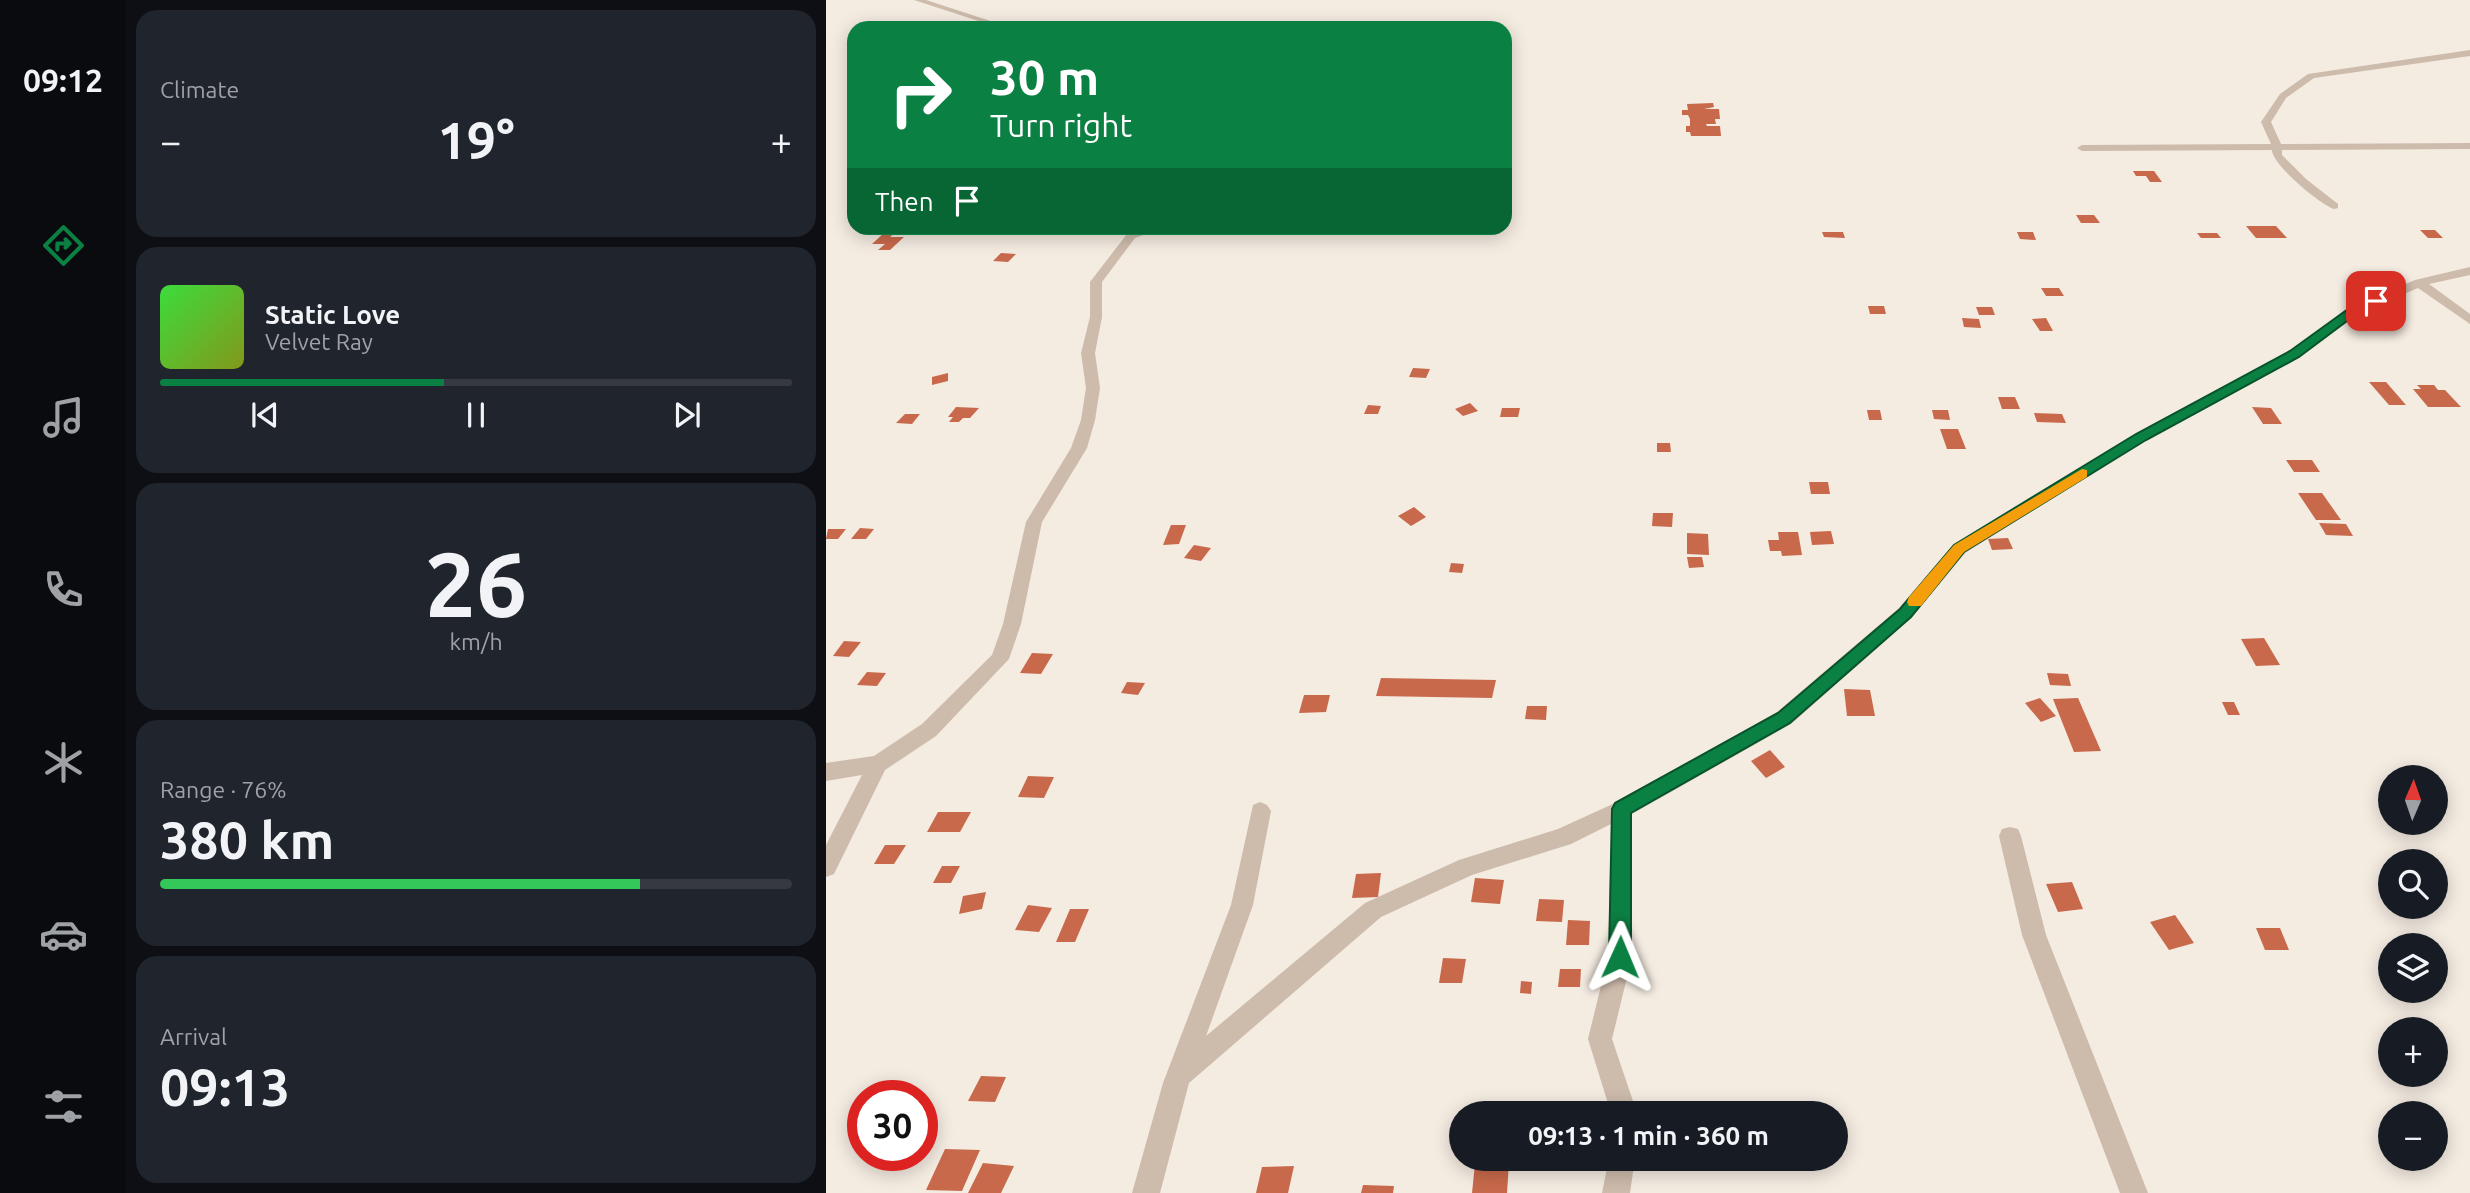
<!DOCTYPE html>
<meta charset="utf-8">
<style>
:root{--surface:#171b24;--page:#20242c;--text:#f1f3f6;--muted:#9ea1a6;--line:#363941;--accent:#0b8043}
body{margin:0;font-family:Ubuntu,sans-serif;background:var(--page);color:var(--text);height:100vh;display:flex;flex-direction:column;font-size:26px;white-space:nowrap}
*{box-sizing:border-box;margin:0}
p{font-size:23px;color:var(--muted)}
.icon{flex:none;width:38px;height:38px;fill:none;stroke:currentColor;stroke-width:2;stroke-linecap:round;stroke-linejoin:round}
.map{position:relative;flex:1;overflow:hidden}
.drawer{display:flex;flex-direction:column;gap:10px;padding:10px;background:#0d0f14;width:700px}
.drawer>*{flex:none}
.hud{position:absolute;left:21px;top:21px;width:665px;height:214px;border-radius:21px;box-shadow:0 4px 18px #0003;background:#0b8043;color:#fff;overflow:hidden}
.needle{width:46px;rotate:2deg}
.fabs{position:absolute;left:1552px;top:765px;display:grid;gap:14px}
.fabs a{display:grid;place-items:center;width:70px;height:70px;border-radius:50%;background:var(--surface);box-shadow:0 4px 18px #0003;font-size:35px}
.speed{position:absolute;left:21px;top:1080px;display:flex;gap:14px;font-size:35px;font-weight:700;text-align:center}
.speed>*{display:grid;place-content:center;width:91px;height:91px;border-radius:50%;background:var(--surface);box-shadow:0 4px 18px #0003;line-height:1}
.speed .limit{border:10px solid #d22;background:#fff;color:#111}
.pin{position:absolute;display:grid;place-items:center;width:60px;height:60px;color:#fff;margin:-30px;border-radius:14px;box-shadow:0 4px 10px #0006}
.me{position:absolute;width:77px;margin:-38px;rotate:1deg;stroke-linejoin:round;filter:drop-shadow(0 0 5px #0008)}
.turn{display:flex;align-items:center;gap:24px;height:147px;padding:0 28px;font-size:32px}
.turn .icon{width:91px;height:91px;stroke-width:2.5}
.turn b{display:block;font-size:49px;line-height:60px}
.then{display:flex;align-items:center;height:66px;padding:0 28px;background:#0003;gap:14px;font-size:26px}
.big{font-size:52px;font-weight:600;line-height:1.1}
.drawer .card{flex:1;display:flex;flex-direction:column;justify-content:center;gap:10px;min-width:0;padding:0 24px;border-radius:21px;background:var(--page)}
.drawer .dial{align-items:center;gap:0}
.dial b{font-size:91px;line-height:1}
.song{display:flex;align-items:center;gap:21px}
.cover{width:84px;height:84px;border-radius:10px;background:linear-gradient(135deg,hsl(120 70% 55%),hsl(70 70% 35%))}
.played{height:7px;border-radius:4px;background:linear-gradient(90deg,var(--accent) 45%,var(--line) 45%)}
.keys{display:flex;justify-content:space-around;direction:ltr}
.heat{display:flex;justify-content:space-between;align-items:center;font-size:38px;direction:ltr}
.charge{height:10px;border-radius:5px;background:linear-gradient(90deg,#34c759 76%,var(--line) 0)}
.trip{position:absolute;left:623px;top:1101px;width:399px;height:70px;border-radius:35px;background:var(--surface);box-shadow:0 4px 18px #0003;font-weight:600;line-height:70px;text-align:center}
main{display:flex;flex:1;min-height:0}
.menu{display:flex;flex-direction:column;width:126px;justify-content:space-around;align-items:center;background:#090b0e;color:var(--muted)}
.menu .icon{width:49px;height:49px}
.menu .selected{color:var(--accent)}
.menu b{font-size:32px;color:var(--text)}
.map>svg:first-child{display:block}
.building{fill:#c8694b}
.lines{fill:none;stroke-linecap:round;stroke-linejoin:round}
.minor{fill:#cdbbac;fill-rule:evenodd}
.route{fill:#0b8043;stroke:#07532c;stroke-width:2}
.slow{fill:#f59e0b}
</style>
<main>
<nav class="menu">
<b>09:12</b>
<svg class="icon selected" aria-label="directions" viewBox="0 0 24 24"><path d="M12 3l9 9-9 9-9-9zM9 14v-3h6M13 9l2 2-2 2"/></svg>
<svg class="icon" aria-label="music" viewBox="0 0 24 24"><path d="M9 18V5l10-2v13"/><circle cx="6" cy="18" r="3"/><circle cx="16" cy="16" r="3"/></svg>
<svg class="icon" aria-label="phone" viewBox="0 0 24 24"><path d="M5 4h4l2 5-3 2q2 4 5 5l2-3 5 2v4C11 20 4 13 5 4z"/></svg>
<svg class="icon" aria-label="climate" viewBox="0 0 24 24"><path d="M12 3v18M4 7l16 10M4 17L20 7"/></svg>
<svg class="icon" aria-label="car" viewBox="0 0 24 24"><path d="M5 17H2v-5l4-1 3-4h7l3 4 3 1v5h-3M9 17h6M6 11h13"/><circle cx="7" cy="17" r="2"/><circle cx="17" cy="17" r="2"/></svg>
<svg class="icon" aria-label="filters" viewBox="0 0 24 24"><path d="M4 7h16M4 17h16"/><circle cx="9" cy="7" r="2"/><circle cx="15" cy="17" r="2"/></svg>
</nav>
<section class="drawer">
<div class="card"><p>Climate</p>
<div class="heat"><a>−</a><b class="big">19°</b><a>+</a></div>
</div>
<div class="card">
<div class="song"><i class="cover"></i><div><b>Static Love</b><p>Velvet Ray</p></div></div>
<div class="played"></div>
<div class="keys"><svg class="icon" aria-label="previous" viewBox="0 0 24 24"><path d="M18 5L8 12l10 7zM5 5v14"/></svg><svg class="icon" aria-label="pause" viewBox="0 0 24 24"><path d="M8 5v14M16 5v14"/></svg><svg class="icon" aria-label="next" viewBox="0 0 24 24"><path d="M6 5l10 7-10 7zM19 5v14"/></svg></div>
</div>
<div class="card dial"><b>26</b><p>km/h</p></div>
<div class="card"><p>Range · 76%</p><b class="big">380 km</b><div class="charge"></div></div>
<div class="card"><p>Arrival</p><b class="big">09:13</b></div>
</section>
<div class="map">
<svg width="1644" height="1193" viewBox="0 0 1644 1193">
<rect width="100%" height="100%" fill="#f4ebe1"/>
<g class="building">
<path d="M887 103 888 107 878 109H893L894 119H889L890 124H880L881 126H894L895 136H865L864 132H860V126H864V119L862 115H856V110H862L861 104Z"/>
<path d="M1307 171H1328L1336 182H1324L1320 176H1310Z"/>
<path d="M1250 215H1268L1274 223H1255Z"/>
<path d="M1420 226H1450L1461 238H1430Z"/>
<path d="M1594 230H1609L1617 238H1602Z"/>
<path d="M59 232H70L64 237H78L64 250H52L59 244H46Z"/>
<path d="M996 232H1017L1019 238 998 237Z"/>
<path d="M1191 232H1207L1210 240 1194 239Z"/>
<path d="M1371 233H1391L1395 238H1375Z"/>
<path d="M175 253 190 254 182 262 167 261Z"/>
<path d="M1215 288H1233L1238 296H1220Z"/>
<path d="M1042 306H1058L1060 314H1044Z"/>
<path d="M1150 307H1166L1169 315H1153Z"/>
<path d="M1136 318 1153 319 1155 328 1138 327Z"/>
<path d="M1220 318 1227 331H1214L1206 319Z"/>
<path d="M587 368 604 369 600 378 583 377Z"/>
<path d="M122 373V381L106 385V377Z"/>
<path d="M1543 382H1560L1580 405H1563Z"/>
<path d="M1591 385H1608L1612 390H1619L1635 407H1602L1587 389H1595Z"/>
<path d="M1172 397H1189L1194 409H1176Z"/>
<path d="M644 403 652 411 637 416 629 409Z"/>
<path d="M542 405 555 406 552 414H538Z"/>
<path d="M130 407 153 408 144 418H137L133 422H123L127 417H122Z"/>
<path d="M1426 407 1445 408 1456 424H1437Z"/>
<path d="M676 408H694L692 417H674Z"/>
<path d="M1041 410H1054L1056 420H1043Z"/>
<path d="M1106 410H1122L1124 420 1108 419Z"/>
<path d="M1208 413 1236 414 1240 423 1211 422Z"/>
<path d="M79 414H94L86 424 70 423Z"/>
<path d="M1114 429H1132L1140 449H1121Z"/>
<path d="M831 443H844L845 452H831Z"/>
<path d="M1460 460H1486L1494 472H1468Z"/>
<path d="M983 482H1002L1004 494H985Z"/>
<path d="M1472 493H1496L1515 520H1490Z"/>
<path d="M588 507 600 517 585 526 572 516Z"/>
<path d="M827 513H847L846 527 826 526Z"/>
<path d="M1493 523 1520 524 1527 536 1500 535Z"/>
<path d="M345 525H360L353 544 337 545Z"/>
<path d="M34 528 48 529 40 539H25Z"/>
<path d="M2 529H20L12 539H0Z"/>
<path d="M1005 531 1008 544 986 545 984 532Z"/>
<path d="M952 532H972L976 555 956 556 955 551H944L942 540H953Z"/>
<path d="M861 533 882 534 883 555 861 554Z"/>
<path d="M1182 538 1187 549 1166 550 1162 539Z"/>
<path d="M368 545 385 548 375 561 358 558Z"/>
<path d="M861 557H876L878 567 863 568Z"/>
<path d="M625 563 638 564 636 573 623 572Z"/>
<path d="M1438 638 1454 665 1430 666 1415 639Z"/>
<path d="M18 641 35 642 23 657 7 656Z"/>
<path d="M206 653 227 654 215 674 194 673Z"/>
<path d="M41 672 60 673 51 686 31 685Z"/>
<path d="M1221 673 1242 674 1245 686 1224 685Z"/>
<path d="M555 678 670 680 666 698 550 696Z"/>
<path d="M301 682 319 683 312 695 295 693Z"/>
<path d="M1018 689 1044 690 1049 716H1021Z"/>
<path d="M478 695H504L500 712 473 713Z"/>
<path d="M1214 698 1230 716 1215 722 1199 703Z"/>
<path d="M1252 698 1275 751 1248 752 1227 699Z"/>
<path d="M1396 702H1408L1414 715H1402Z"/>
<path d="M701 706H721L720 720 699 719Z"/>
<path d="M944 750 959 767 940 778 925 761Z"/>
<path d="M202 776 228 777 218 798 192 797Z"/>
<path d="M112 812H145L134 832H101Z"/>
<path d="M59 845H80L68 864H48Z"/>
<path d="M116 866H134L125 883H107Z"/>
<path d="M555 873 552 897 526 898 530 874Z"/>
<path d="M649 878 678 880 674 904 645 902Z"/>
<path d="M1246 882 1257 909 1232 912 1220 884Z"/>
<path d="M160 892 156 909 133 914 137 896Z"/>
<path d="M713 899 738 900 736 922 710 921Z"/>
<path d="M202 905 226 908 213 932 189 930Z"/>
<path d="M244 909H263L249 942H230Z"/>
<path d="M1349 915 1368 943 1343 950 1324 922Z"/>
<path d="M742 920 764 921 763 945H740Z"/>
<path d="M1430 928H1454L1463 950H1439Z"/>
<path d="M617 958 640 959 636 983H613Z"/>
<path d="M734 969H755L754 987H732Z"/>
<path d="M695 981 706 982 705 994 694 993Z"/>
<path d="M155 1076 180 1077 169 1102 142 1101Z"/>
<path d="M104 1112 101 1139 96 1141V1115Z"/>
<path d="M119 1149 154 1150 136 1191 100 1190Z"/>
<path d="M157 1163 188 1166 175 1193H142Z"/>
<path d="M683 1163 681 1193H646L649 1164Z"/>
<path d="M468 1166 462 1193H430L436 1167Z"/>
<path d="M537 1185 568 1186 567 1193H535Z"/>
</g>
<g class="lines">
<g class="minor">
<path d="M88 0H100L186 28H174Z"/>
<path d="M1644 50V56L1488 78 1460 98 1445 122 1455 144 1644 143V149L1456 150V155L1480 179 1512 204V208L1508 209C1494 204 1446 165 1446 150L1256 151 1251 148 1256 145 1445 144 1435 122 1454 94 1482 74Z"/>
<path d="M321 228H337L309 238 276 282V317L269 353 274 388 269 420 261 448 216 522 195 624 183 659 110 736 59 770 8 874 0 877V845L36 775 0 781V763L48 756 96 724 166 655 177 624 200 522 245 448 255 420 260 388 255 353 264 317V282L301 234Z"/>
<path d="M1644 267V275L1603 284 1644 314V324L1592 288 1534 313 1474 357 1320 440 1139 553 1085 618 965 724 806 814V957L786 1039 811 1113H785L762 1039 782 957 785 824 745 844 646 875 555 917 363 1083 334 1193H306L337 1083 405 905 427 805 434 802 441 805 445 811 427 905 380 1036 539 903 633 860 732 829 789 803 951 712 1073 608 1127 545 1310 434 1464 351 1524 307 1589 280Z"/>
<path d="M1184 827 1192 829 1195 836 1220 935 1322 1193H1294L1196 935 1173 836 1176 829Z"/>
<path d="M783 1158H809L804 1193H776Z"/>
</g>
</g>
<path class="route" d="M1550 297 1556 301 1555 303 1533 312 1473 357 1320 440 1138 552 1085 617 964 723 805 813V957L802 964 794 967 786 964 783 957 786 809 789 803 952 713 1074 609 1128 545 1310 434 1464 351 1525 307Z"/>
<path class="slow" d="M1256 469 1261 470V477L1138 552 1095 606H1083L1081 602 1083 597 1128 545Z"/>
</svg>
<div class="fabs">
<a><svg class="needle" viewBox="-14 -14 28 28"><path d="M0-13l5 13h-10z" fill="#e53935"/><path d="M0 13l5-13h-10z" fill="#9ea1a6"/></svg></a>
<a><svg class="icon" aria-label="search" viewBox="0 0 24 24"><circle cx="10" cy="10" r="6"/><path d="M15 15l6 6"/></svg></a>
<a><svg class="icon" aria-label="layers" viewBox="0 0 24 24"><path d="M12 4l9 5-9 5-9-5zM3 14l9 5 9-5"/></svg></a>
<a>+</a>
<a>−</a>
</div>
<div class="speed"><div class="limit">30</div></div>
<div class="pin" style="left:1550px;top:301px;background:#d93025"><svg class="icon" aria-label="arrive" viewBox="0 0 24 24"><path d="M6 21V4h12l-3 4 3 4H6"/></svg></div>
<svg class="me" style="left:794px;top:957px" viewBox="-20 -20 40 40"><path d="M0-17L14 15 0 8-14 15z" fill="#0b8043" stroke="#fff" stroke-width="4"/></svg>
<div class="trip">09:13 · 1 min · 360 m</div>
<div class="hud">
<div class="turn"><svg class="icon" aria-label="right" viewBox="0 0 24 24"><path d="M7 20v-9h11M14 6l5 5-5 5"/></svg><div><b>30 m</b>Turn right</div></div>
<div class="then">Then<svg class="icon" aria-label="arrive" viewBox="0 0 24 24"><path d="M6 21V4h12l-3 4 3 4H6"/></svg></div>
</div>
</div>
</main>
